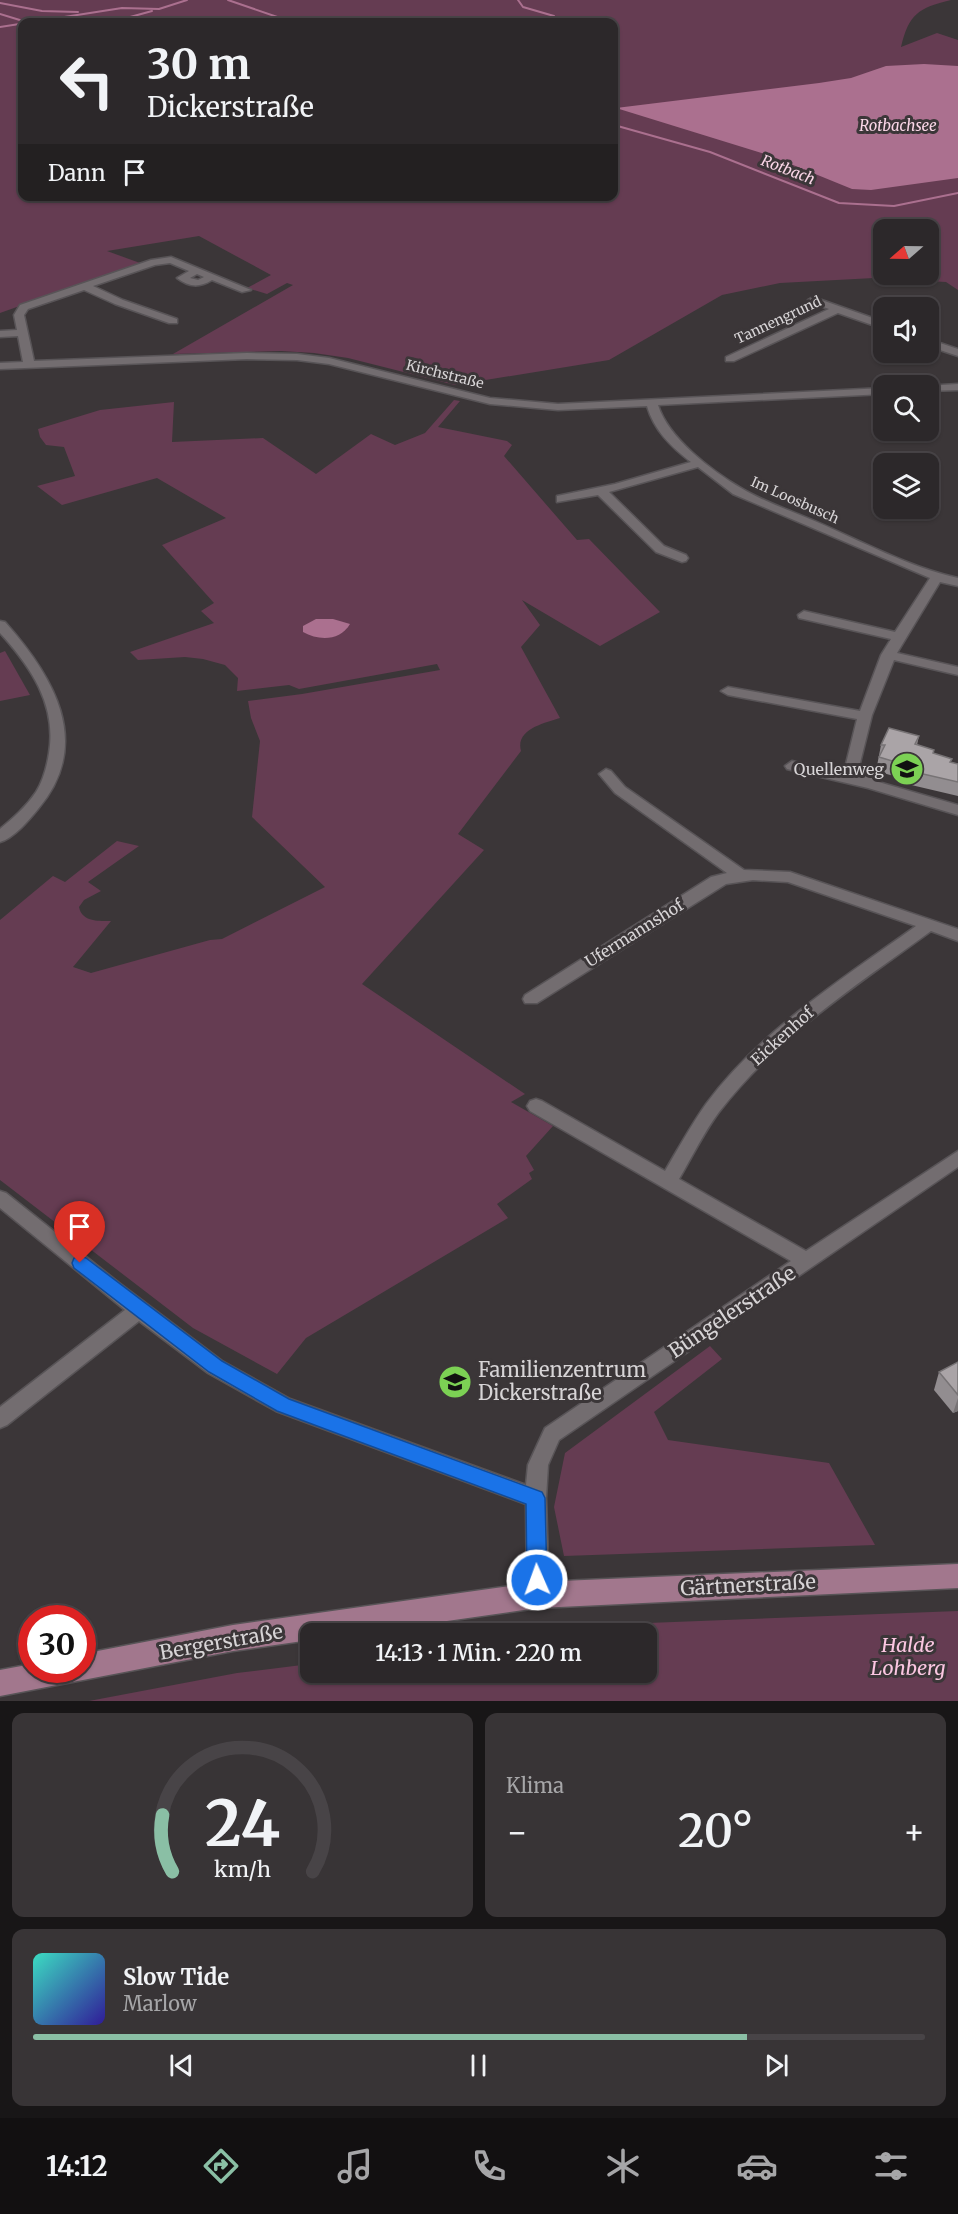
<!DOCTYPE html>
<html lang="de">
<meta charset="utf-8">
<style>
:root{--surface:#2c282a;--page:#383436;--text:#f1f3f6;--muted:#a6a6a8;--line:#484447;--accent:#8abfa5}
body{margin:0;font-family:Merriweather,serif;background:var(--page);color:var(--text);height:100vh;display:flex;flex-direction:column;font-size:22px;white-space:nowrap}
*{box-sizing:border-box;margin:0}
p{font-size:20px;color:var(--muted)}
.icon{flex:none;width:33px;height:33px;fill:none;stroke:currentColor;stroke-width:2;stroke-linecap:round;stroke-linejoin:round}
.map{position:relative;height:1701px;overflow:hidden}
.sheet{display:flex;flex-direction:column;gap:12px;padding:12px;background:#181617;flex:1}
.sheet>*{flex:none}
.guide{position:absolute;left:18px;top:18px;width:600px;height:183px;border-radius:12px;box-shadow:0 2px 4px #0004,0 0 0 2px var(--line);background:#2c282a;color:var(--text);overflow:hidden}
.needle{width:39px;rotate:250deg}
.buttons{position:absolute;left:873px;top:219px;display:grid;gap:12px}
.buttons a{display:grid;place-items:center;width:66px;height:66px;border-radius:12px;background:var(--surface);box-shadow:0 2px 4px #0004,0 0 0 2px var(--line);font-size:30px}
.speed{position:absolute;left:18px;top:1605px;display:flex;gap:12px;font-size:30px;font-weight:700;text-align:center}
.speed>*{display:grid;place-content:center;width:78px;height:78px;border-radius:50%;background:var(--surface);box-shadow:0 2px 4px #0004,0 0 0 2px var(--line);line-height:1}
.speed .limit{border:9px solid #d22;background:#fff;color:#111}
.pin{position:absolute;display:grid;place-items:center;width:51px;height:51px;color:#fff;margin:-62px -26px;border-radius:50% 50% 50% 0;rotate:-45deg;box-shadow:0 0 6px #0007}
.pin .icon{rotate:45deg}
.me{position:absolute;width:66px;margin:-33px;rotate:358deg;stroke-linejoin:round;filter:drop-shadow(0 0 4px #0008)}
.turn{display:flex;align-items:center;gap:21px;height:126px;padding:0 30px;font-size:27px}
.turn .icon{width:78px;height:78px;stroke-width:2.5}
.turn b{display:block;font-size:42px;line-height:51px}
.then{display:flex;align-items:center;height:57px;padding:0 30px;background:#0003;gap:12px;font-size:22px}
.big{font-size:45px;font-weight:600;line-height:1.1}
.sheet .tile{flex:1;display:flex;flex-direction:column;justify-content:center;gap:9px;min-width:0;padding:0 21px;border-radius:12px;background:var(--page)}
.sheet .dial{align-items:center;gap:0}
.dial svg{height:156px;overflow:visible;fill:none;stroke:var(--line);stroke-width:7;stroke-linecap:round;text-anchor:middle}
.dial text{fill:var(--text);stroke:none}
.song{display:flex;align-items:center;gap:18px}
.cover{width:72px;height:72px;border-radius:9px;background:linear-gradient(135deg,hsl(170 70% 55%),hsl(250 70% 35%))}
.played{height:6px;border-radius:3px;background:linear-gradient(90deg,var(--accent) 80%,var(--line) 80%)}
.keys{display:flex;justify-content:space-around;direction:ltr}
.heat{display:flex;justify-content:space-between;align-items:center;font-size:33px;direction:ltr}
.sheet .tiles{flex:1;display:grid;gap:12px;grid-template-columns:1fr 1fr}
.tile:last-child{grid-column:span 2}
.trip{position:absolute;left:300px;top:1623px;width:357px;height:60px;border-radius:12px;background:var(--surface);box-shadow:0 2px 4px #0004,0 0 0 2px var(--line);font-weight:600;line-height:60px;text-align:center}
.tabs{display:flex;height:96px;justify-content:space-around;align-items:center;background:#121011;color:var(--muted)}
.tabs .icon{width:42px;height:42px}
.tabs .selected{color:var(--accent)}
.tabs b{font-size:27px;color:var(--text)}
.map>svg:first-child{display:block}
.green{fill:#653c52;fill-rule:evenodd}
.water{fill:#ab708f}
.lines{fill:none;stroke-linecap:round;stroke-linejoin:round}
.stream{stroke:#ab708f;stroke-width:2}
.minor-casing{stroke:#585457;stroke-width:3}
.major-casing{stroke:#585457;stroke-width:3}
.minor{fill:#736d70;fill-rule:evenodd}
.major{fill:#a2778d;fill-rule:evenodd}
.wall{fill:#928d90}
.shaded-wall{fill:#777375}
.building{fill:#aaa4a7;stroke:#777375;stroke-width:1.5}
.route{fill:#1a73e8;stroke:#114b97;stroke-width:1.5}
.labels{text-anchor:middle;stroke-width:6;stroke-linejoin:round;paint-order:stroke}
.far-street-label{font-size:14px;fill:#d7d4d6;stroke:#3b3638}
.far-water-label{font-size:15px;font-style:italic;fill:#fad6e7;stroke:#3b3638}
.poi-label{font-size:16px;fill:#d7d4d6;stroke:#3b3638;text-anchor:end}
.street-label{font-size:16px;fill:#d7d4d6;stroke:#3b3638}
.near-street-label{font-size:20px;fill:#d7d4d6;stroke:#3b3638}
.near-poi-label{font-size:20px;fill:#d7d4d6;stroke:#3b3638;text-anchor:start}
.near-park-label{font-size:20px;font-style:italic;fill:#fbc6e1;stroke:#3b3638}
</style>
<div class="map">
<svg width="958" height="1701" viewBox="0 0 958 1701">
<rect width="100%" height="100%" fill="#3b3638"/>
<g class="green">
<path d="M0 0H951C918 8 909 14 901 47L937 33 958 40V290L946 282 874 278 780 283 722 295 609 360 455 385 348 358 314 353 281 351 173 354 293 285 287 283 267 294 247 288 271 275 199 236 107 251 140 263 0 313ZM22 22H614V196H22ZM884 230H928V274H884Z"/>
<path d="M454 400 460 401 438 427 507 441 512 445 504 456 577 540 589 539 660 612 600 646 522 600 540 625 521 647 560 718C545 723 515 729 521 751L458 834 484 850 362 984 525 1094 511 1102 553 1126 526 1156 534 1170 529 1173 532 1179 497 1204 508 1218 306 1338 277 1374 193 1328 0 1180V920L53 876 65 882 117 841 139 846 88 882 101 891 84 900 79 907C82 922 98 921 111 921L73 967 91 973 210 940 222 939 325 887 252 817 260 741 251 718 248 701 302 694 440 670 437 664 299 689 289 685 237 691 238 678 225 665 203 659 185 657 138 660 130 652 214 623 201 611 214 603 162 545 226 518 157 478 62 505 37 486 75 476 64 447 46 445 40 437 38 429 100 410 174 402 172 442 263 438 316 474 371 434 395 445 425 433Z"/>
<path d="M5 651 30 695 0 701V653Z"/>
<path d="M710 1346 722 1359 654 1412 668 1440 829 1463 875 1545 564 1556 554 1507 565 1453Z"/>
<path d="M958 1611V1701H89L237 1673 310 1664V1672H646V1634L566 1633 648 1623Z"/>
</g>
<g class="water">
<path d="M924 64 958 66V178L871 190 852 189 771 156 616 108 819 83 851 78 886 66Z"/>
<path d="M316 619H333L350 624C340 641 319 641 303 632V626Z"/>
</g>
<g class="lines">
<g class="stream">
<path d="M228 0 292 22"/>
<path d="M518 0 523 7 554 16 555 21 571 22"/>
<path d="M0 3 42 11 78 12"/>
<path d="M0 14 23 21"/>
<path d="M112 22 152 11"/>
<path d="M0 27 122 8 159 9 187 0"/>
<path d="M614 125 710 152 839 203 894 206 958 193"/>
</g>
<defs>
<g id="minor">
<path d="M171 257 251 290 242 292 212 280C199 288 189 287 177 278L189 271 170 263 155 265 93 286 123 300 177 319V323H169L115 304 84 290 28 309 24 315 34 361 247 353 297 354 329 358 490 398 558 404 884 388V394L658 405C668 438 712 471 741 488 764 502 792 511 817 522 863 542 909 567 958 578V586L940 582 897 653 958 667V675L894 660 872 715 859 767 875 781 958 805V815L868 788 787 769 785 766 792 761 851 775 845 768 857 719 728 695 721 691 728 687 860 711 881 655 891 639 799 618 798 615 804 611 895 632 930 578 733 494 698 467 609 492 664 546 686 555 688 558 686 561 682 562 656 552 598 495 557 502V496L615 484 691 462C671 447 654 430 647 406L558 410 490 404 329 364 297 360 247 359 0 369V363L23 362 18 336 0 337V331L17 330 14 315 20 305 151 260ZM197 274 204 277 198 280 190 278Z"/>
<path d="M813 297 884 322V329L838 313 734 361H726V357L829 309 809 302 808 300Z"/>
<path d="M928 339 958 349V356L928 346Z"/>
<path d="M958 384V390L928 391V386H925Z"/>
<path d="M0 621 5 622C53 676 94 743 38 809 29 820 14 838 0 842V829C13 818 26 807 36 792 43 781 47 766 49 753 57 705 31 667 0 633Z"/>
<path d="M606 769 611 771 625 787 744 870 790 872 958 929V941L931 931C854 987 778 1036 719 1112 704 1132 692 1157 679 1179L806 1251 958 1151V1167L559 1440 548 1465 546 1498 549 1595 546 1602 538 1605 530 1602 527 1595 526 1504 276 1411 208 1373 139 1321 7 1425 0 1428V1407L125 1310 0 1208V1191L6 1193 119 1283 222 1361 290 1399 526 1485 528 1465 545 1428 791 1261 530 1111 527 1106 530 1101 536 1099 542 1101 665 1171C678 1149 691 1125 706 1104 761 1030 842 979 916 926L788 882 753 880 726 884 537 1003H525L523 999 525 995 711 877 727 873 615 793 599 774Z"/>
</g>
<path id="major" d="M958 1564V1588L538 1608 356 1634H310V1640L233 1651 0 1696V1670L32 1664V1670H82V1654L233 1625 538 1582Z"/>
</defs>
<use href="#minor" class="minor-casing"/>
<use href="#major" class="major-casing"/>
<use href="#minor" class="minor"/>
<use href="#major" class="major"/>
</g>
<g class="wall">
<path d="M919 736 917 745 951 762 958 764V796L907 784 908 780 876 771 881 745Z"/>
<path d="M958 1362V1411L953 1413 934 1390 939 1372Z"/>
</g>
<path class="shaded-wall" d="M958 1398V1411L953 1413Z"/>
<g class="building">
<path d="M889 728 919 736 915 744 934 750 933 753 952 759 950 762 958 764V782L910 771 912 767 879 757 885 745H881Z"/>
<path d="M958 1362V1395L939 1372Z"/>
</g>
<path class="route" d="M80 1256 86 1258 222 1361 289 1399 542 1492 545 1498 547 1580 544 1587 537 1590 530 1587 527 1580 526 1504 277 1411 209 1372 74 1268 72 1263 74 1258Z"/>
<defs>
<symbol id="school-disc" viewBox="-11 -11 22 22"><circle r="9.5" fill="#7cd154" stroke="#3b3638"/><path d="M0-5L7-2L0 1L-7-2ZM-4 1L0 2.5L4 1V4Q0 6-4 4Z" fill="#111"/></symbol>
</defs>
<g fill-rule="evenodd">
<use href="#school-disc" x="888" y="750" width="38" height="38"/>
<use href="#school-disc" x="436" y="1363" width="38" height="38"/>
</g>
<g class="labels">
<g class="far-street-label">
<text transform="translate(778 320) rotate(-25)" y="5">Tannengrund</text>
<text transform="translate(445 374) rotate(14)" y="5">Kirchstraße</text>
<text transform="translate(795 500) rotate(24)" y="5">Im Loosbusch</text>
</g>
<g class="far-water-label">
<text x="898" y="131">Rotbachsee</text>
<text transform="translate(788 170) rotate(21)" y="5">Rotbach</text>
</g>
<g class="poi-label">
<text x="884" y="775">Quellenweg</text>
</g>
<g class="street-label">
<text transform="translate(634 933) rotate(-32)" y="6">Ufermannshof</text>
<text transform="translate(782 1036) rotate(-42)" y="6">Eickenhof</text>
</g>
<g class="near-street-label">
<text transform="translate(732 1312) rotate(-34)" y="7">Büngelerstraße</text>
<text transform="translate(748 1585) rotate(-3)" y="7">Gärtnerstraße</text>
<text transform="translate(221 1642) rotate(-10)" y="7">Bergerstraße</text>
</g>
<g class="near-poi-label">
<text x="478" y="1377">Familienzentrum<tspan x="478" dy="23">Dickerstraße</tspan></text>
</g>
<g class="near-park-label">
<text x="908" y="1652">Halde<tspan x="908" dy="23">Lohberg</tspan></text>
</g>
</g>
</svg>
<div class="buttons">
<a><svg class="needle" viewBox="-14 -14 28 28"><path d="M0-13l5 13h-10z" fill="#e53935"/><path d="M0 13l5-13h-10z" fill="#a6a6a8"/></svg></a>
<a><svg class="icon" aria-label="sound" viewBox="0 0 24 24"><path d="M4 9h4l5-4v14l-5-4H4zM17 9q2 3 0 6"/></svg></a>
<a><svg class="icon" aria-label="search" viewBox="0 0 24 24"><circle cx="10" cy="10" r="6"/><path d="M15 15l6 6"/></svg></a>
<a><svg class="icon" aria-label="layers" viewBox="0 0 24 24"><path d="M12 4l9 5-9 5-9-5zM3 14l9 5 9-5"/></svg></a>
</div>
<div class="speed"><div class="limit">30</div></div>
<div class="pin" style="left:80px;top:1263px;background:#d93025"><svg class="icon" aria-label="arrive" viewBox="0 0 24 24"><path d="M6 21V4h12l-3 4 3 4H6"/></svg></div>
<svg class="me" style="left:537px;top:1580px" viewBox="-20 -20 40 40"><circle r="17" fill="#1a73e8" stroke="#fff" stroke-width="3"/><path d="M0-11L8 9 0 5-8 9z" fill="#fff"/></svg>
<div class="trip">14:13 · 1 Min. · 220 m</div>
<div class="guide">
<div class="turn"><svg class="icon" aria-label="left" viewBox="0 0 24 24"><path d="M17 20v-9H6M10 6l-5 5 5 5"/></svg><div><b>30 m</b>Dickerstraße</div></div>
<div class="then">Dann<svg class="icon" aria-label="arrive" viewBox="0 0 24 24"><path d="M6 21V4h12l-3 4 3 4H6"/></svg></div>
</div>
</div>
<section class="sheet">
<div class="tiles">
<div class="tile dial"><svg viewBox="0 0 100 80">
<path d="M14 69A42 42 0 1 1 86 69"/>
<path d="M14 69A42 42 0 0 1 9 40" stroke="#8abfa5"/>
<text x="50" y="56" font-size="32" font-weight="700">24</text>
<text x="50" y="72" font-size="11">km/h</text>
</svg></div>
<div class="tile"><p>Klima</p>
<div class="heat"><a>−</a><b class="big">20°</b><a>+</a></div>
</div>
<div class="tile">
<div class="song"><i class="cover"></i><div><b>Slow Tide</b><p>Marlow</p></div></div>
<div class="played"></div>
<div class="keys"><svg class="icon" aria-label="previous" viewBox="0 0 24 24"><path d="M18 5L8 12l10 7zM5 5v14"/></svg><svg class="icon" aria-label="pause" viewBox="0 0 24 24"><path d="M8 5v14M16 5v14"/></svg><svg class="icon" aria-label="next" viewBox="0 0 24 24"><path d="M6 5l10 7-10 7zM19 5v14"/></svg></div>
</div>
</div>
</section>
<nav class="tabs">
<b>14:12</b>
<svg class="icon selected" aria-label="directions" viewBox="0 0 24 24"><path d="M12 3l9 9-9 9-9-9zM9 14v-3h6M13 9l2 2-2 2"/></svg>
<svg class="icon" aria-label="music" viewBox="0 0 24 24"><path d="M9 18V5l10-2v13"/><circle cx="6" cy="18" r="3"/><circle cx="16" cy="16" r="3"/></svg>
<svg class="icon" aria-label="phone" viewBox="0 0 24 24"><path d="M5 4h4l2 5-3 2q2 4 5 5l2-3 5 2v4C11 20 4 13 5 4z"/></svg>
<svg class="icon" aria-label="climate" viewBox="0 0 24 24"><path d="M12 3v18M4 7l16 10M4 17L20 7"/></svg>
<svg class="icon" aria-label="car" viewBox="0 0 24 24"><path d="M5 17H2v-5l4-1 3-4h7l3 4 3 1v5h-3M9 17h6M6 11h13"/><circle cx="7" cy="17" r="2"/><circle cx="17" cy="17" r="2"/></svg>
<svg class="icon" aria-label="filters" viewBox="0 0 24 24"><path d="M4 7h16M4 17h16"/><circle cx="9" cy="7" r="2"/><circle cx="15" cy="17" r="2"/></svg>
</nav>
